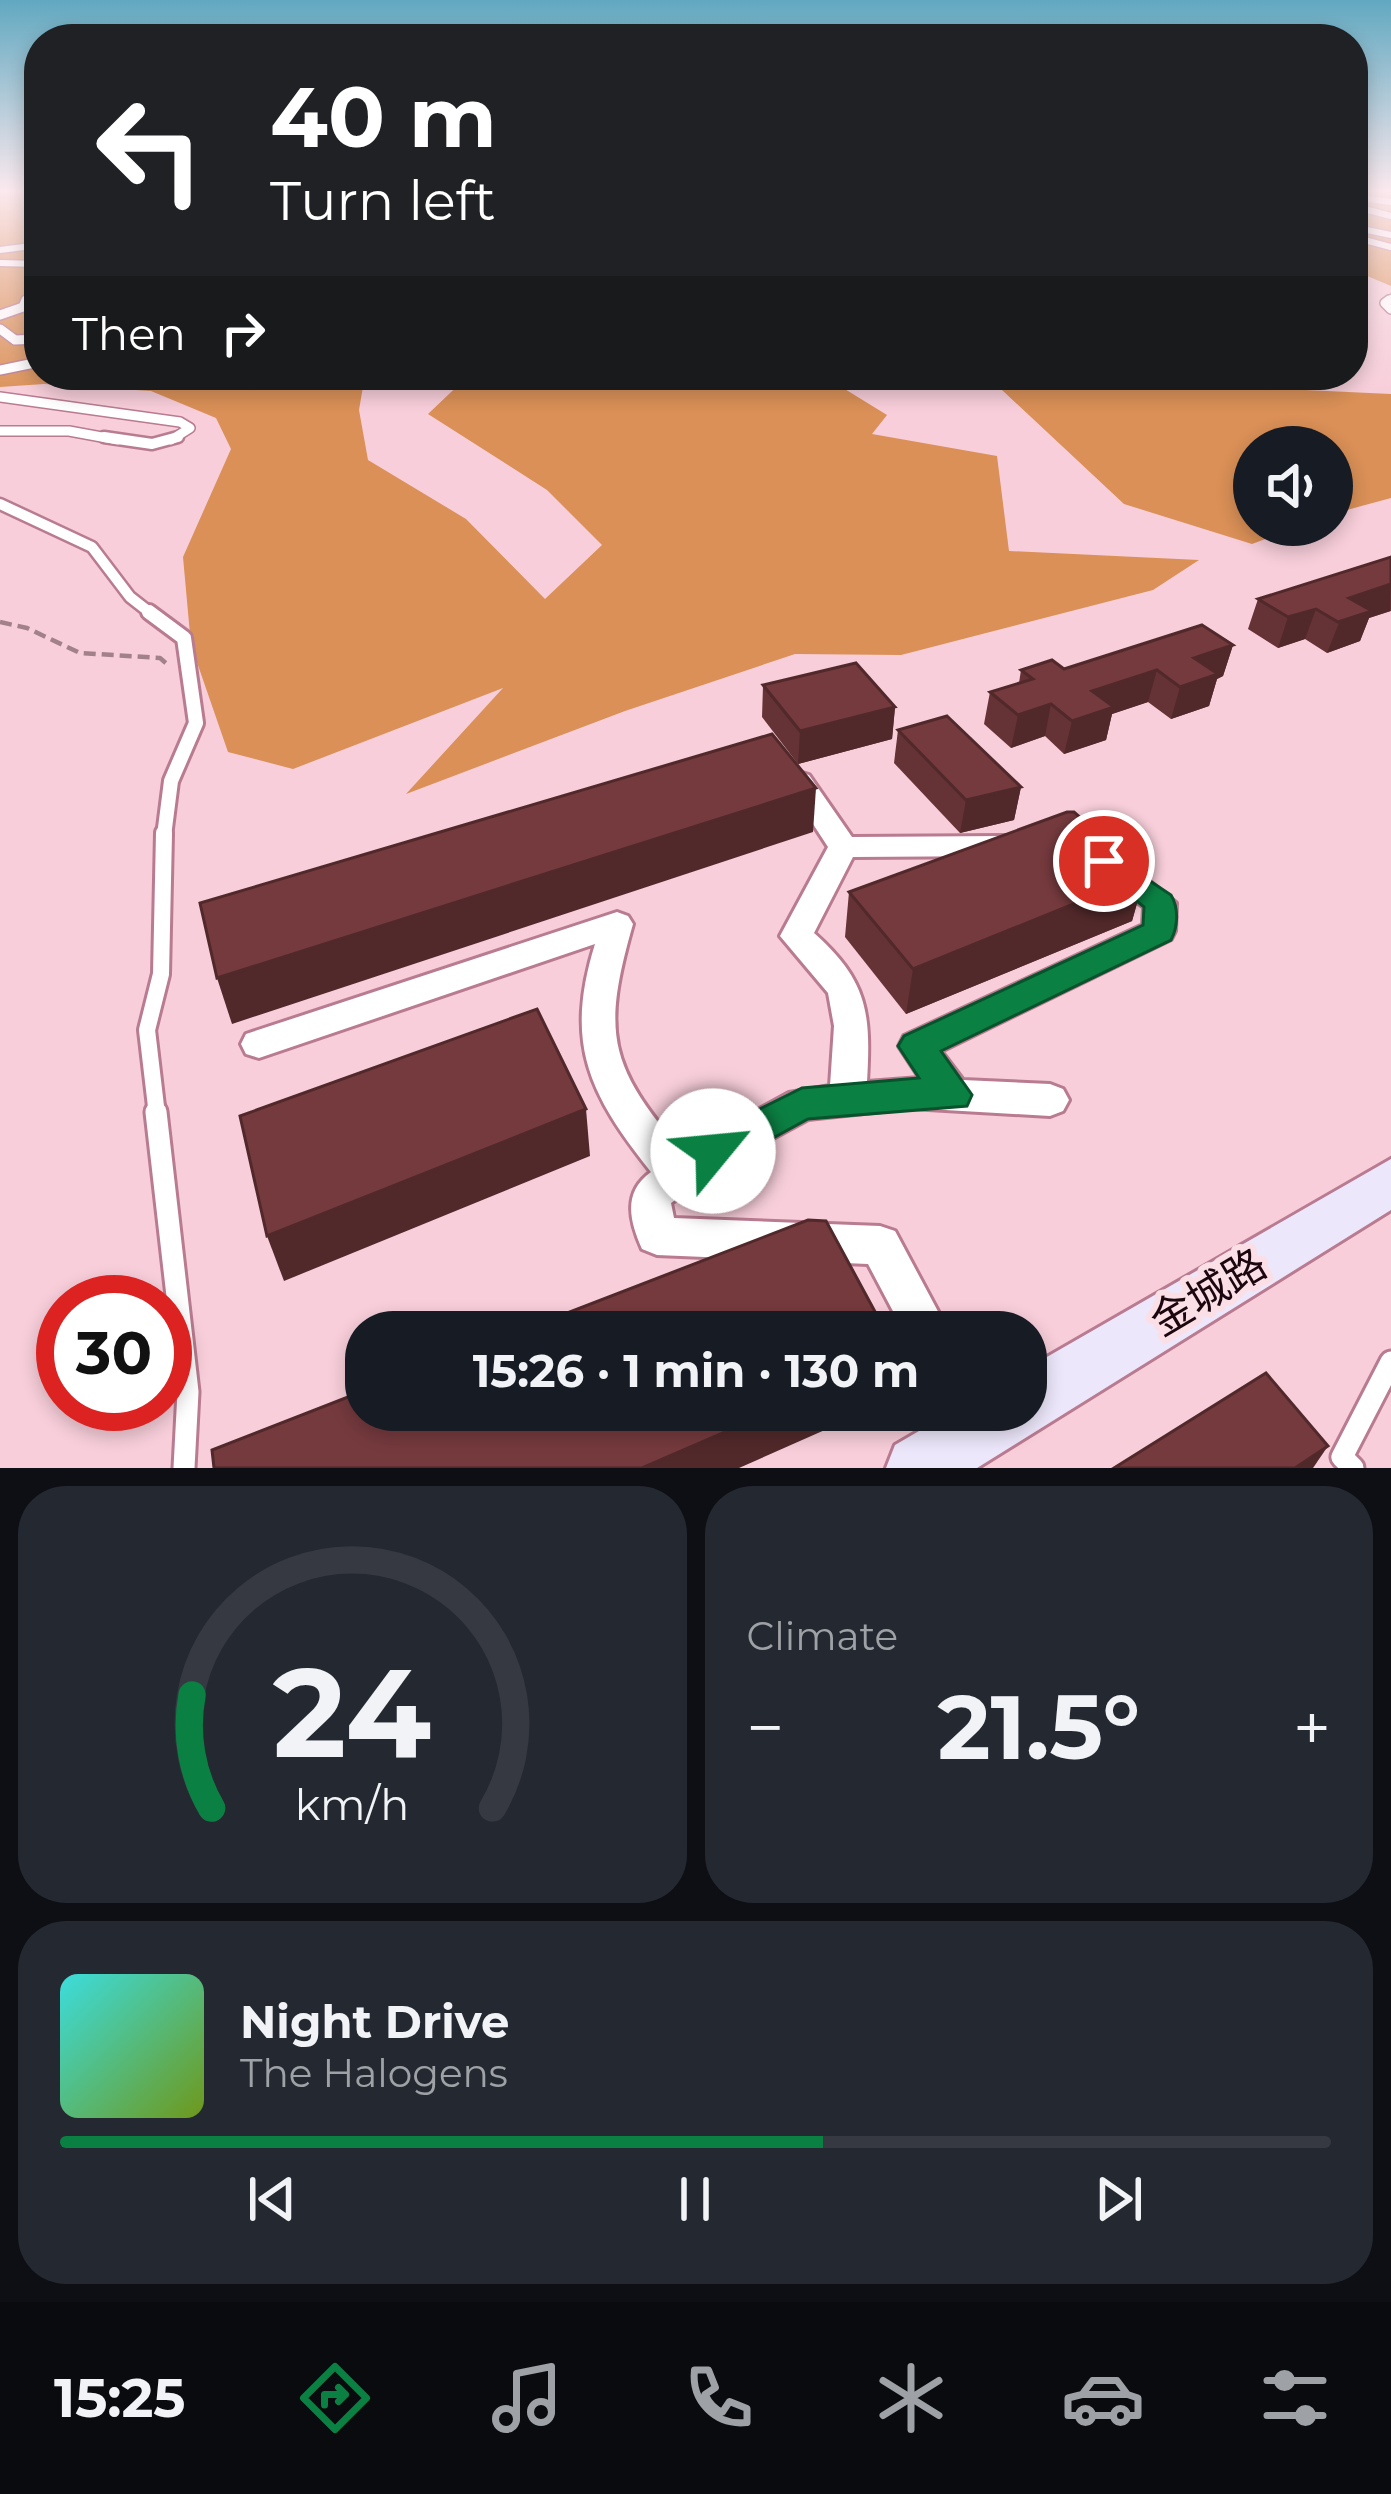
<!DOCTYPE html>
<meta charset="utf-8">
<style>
:root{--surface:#171b24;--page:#242831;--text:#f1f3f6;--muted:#9ea1a6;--line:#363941;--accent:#0b8043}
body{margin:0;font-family:Montserrat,"Noto Sans SC",sans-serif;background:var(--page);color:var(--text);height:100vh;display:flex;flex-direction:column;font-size:45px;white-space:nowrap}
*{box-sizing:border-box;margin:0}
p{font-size:39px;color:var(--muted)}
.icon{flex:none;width:66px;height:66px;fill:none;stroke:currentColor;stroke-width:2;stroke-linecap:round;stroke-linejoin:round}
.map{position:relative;height:1468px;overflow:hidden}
.panel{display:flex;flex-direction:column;gap:18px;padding:18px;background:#0d0f14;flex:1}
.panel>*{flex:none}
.guide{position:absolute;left:24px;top:24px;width:1344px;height:366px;border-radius:48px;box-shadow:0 6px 18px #0003;background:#202124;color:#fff;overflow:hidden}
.tools{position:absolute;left:1233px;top:426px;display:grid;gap:24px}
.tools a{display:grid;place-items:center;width:120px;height:120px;border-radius:50%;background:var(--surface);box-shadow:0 6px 18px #0003;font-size:60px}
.speed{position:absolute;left:36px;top:1275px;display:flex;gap:24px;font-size:60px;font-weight:700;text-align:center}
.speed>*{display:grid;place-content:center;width:156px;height:156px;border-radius:50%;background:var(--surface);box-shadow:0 6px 18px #0003;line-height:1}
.speed .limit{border:18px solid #d22;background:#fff;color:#111}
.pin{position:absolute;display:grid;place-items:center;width:102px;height:102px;color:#fff;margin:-51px;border:6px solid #fff;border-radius:50%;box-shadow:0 3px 12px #0007}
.me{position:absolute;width:132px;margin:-66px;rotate:62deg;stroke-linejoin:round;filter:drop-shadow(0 0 9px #0008)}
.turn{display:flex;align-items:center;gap:42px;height:252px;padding:0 48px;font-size:54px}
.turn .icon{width:156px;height:156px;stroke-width:2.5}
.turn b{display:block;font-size:84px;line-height:102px}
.then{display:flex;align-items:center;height:114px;padding:0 48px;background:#0003;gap:24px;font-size:45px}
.big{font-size:90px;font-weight:700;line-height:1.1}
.panel .card{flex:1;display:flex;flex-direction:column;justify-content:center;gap:18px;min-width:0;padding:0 42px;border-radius:48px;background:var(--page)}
.panel .dial{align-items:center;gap:0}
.dial svg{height:312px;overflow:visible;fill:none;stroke:var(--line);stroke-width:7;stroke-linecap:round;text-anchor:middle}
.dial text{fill:var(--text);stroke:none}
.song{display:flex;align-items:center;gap:36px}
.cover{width:144px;height:144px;border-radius:18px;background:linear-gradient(135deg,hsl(180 70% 55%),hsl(80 70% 35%))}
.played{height:12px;border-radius:6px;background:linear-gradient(90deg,var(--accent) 60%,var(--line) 60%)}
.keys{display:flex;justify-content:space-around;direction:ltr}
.heat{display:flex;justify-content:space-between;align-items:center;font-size:66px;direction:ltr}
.panel .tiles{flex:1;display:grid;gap:18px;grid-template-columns:1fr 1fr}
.card:last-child{grid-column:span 2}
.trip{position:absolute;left:345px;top:1311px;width:702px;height:120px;border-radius:48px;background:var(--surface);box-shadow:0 6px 18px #0003;font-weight:700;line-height:120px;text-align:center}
.dock{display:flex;height:192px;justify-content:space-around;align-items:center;background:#090b0e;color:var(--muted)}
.dock .icon{width:84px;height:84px}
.dock .selected{color:var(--accent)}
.dock b{font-size:54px;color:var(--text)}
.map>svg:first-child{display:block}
.forest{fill:#da9057}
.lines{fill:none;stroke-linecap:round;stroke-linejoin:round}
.lane-far5-casing{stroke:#b97b90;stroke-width:9}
.lane-far4-casing{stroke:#b97b90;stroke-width:12}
.lane-far3-casing{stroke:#b97b90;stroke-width:15}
.lane-far2-casing{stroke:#b97b90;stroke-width:20}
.lane-far1-casing{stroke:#b97b90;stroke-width:22}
.lane-casing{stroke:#b97b90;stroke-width:27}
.street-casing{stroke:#b97b90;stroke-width:6}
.secondary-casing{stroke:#b97b90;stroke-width:6}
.path{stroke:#a2818b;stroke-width:4.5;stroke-dasharray:12 6;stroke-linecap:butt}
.lane-far5{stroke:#fff;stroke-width:6}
.lane-far4{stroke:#fff;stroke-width:9}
.lane-far3{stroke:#fff;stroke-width:10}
.lane-far2{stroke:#fff;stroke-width:14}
.lane-far1{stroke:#fff;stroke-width:16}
.lane{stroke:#fff;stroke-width:21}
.street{fill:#fff;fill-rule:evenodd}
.secondary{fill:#ede7fb;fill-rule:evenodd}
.wall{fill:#653235}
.shaded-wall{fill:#52292b}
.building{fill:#753a3e;stroke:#52292b;stroke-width:3}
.route{fill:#0b8043;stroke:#07532c;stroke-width:3}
.labels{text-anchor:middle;stroke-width:12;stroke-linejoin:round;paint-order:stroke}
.near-street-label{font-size:42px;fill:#1c070f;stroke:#fbdfe7}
</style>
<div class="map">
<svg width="1391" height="1468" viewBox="0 0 1391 1468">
<rect width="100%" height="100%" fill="#f7ceda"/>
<g class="forest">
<path d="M0 192H39V375H365L359 410 368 460 466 519 545 599 602 545 547 490 428 414 469 375H822L887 415 872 434 997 456 1009 551 1199 560 1153 590 901 655 795 654 625 711 406 794 503 688 293 769 228 752 191 645 183 557 231 449 216 418 151 391 44 384 0 387Z"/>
<path d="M1353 192H1391V286L1353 270Z"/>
<path d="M986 375H1256L1284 389 1391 394V498L1332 514V447H1254V525H1303L1252 544 1124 504Z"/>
</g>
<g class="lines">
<defs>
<g id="lane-far5">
<path d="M1353 197 1391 202"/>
<path d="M1353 206 1391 216"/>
<path d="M1353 227 1391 235"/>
<path d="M1353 237 1391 247"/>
<path d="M0 250 39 245"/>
<path d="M0 263 39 264"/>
<path d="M25 303 39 292"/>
<path d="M1386 303 1391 298"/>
</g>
<g id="lane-far4">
<path d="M1389 300 1385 303 1391 309"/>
<path d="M0 315 23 307 26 300"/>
<path d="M0 329 15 340 39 339"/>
<path d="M0 370 39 362"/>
<path d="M0 397 180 422 190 428 171 440"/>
<path d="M0 431H69L118 440"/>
</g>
<g id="lane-far3">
<path d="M104 437 152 444 178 437"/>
<path d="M0 504 92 547 130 597 153 615"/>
</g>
<path id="lane-far2" d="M149 612 184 638 196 723 171 781 164 836"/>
<path id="lane-far1" d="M157 1115 147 1030 161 974 164 833"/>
<g id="lane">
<path d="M156 1112 188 1392 184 1468"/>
<path d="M1353 1468 1342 1457 1391 1362"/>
</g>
<path id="street" d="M799 772 809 775 852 837 1005 836 1016 839 1020 846 1016 853 1005 856 853 857 814 933C868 981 871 1013 867 1082L920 1078 899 1046 904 1036 1143 925 1144 907 1101 874 1097 867 1101 860H1123L1176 903 1175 931 1171 939 941 1051 963 1080 1050 1084 1063 1089 1069 1100 1063 1111 1050 1116 911 1108 808 1119 727 1163 671 1203 674 1218 880 1226 895 1231 949 1332H904L868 1264 657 1255 642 1249C629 1220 623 1192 651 1172 589 1094 564 1044 595 944L259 1058 246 1054 241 1044 246 1034 617 912 628 916 633 924C602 1033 608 1065 682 1151L789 1093 830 1086 834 1026 828 993 780 936 828 847 785 781Z"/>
<path id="secondary" d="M1391 1159V1210L977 1468H886L895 1445 955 1410H1026V1369Z"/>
</defs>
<use href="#lane-far5" class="lane-far5-casing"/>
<use href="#lane-far4" class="lane-far4-casing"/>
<use href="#lane-far3" class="lane-far3-casing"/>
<use href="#lane-far2" class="lane-far2-casing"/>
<use href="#lane-far1" class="lane-far1-casing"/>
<use href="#lane" class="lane-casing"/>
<use href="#street" class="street-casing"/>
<use href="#secondary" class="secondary-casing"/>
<path class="path" d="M0 622 27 628 80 653 160 658 167 664"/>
<use href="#lane-far5" class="lane-far5"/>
<use href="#lane-far4" class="lane-far4"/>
<use href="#lane-far3" class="lane-far3"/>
<use href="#lane-far2" class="lane-far2"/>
<use href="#lane-far1" class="lane-far1"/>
<use href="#lane" class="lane"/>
<use href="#street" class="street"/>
<use href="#secondary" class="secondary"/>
</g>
<g class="wall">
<path d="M1391 557V611L1369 618 1360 641 1327 653 1305 639 1278 648 1248 629 1258 599Z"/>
<path d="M1233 645 1223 676 1217 679 1209 706 1171 719 1148 702 1112 714 1106 740 1064 754 1045 736 1011 748 984 724 990 692 1019 683 1021 670 1064 669Z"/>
<path d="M763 685 895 707 892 739 798 764 762 717Z"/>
<path d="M898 730 1021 787 1014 820 960 833 894 763Z"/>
<path d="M1145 875 1132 921 906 1014 845 937 849 892Z"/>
</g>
<g class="shaded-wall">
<path d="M1391 584 1390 611 1369 618 1360 641 1327 653 1349 598Z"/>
<path d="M1316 609 1305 639 1278 648 1288 617Z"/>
<path d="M1233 645 1223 676 1217 679 1209 706 1171 719 1180 687 1194 658Z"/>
<path d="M1157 670 1148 702 1112 714 1106 740 1064 754 1072 721 1092 691Z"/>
<path d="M1051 704 1045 736 1011 748 1018 715Z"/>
<path d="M895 707 892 739 798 764 800 731Z"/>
<path d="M1021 787 1014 820 960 833 966 800Z"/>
<path d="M816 788 813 832 232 1024 217 978Z"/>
<path d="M1145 875 1132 921 906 1014 913 969Z"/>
<path d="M586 1109 590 1156 284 1281 267 1236Z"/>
<path d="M776 1410H870L739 1468H642Z"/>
<path d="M1328 1446 1313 1468H1295Z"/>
</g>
<g class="building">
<path d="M1391 557V584L1349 598 1372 611 1338 622 1316 609 1288 617 1258 599Z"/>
<path d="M1202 625 1233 645 1194 658 1218 674 1180 687 1157 670 1092 691 1114 707 1072 721 1051 704 1018 715 990 692 1033 679 1021 670 1052 660 1064 669Z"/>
<path d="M856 663 895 707 800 731 763 685Z"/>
<path d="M947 716 1021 787 966 800 898 730Z"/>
<path d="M772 734 816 788 217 978 200 903Z"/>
<path d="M1067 812H1074L1145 875 913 969 849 892Z"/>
<path d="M537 1009 586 1109 267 1236 240 1116Z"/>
<path d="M808 1220 826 1221 886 1332H518Z"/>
<path d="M1266 1373 1328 1446 1295 1468H1114Z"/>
<path d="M366 1390V1410H776L642 1468H214L212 1450Z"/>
</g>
<linearGradient id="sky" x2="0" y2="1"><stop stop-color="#61a8c0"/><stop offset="0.48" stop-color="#fbe9ee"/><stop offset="1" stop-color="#fbe9ee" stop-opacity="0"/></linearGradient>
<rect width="1391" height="398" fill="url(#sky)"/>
<path class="route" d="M1104 850 1171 895C1179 908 1178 927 1171 940L941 1051 972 1095 967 1106 808 1119 727 1163 713 1168 699 1163 693 1151 699 1139 802 1088 919 1078 898 1046 904 1036 1143 925 1144 907 1089 861 1093 853Z"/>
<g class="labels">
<g class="near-street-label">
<text transform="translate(1208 1292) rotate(-31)" y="15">金城路</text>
</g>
</g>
</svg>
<div class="tools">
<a><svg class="icon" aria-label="sound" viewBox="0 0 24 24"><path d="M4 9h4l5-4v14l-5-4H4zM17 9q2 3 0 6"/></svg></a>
</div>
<div class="speed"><div class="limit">30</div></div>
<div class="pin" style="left:1104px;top:861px;background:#d93025"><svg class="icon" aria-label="arrive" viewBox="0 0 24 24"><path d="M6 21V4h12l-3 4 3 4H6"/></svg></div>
<svg class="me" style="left:713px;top:1151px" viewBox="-20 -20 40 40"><circle r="19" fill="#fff"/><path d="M0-13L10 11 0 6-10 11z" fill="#0b8043"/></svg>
<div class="trip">15:26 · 1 min · 130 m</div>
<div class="guide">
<div class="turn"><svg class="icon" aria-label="left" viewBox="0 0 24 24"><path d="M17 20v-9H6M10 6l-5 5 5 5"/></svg><div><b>40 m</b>Turn left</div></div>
<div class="then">Then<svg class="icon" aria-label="right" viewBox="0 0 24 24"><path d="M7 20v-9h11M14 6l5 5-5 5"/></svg></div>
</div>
</div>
<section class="panel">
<div class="tiles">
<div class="card dial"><svg viewBox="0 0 100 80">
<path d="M14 69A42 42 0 1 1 86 69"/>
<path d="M14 69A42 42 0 0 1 9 40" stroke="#0b8043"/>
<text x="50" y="56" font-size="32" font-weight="700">24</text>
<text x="50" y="72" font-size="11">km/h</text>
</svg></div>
<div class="card"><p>Climate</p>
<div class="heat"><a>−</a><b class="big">21.5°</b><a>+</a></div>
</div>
<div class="card">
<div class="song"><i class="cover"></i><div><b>Night Drive</b><p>The Halogens</p></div></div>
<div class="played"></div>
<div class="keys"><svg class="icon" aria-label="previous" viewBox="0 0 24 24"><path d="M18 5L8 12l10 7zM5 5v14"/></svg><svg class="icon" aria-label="pause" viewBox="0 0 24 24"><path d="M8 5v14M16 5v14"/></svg><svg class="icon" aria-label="next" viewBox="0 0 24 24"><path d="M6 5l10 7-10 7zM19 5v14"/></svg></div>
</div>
</div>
</section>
<nav class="dock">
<b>15:25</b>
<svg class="icon selected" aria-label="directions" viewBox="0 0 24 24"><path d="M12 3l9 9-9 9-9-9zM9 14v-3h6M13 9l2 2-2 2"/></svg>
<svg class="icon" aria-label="music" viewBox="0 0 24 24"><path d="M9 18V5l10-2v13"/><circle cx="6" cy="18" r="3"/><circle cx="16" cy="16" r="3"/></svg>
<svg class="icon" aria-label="phone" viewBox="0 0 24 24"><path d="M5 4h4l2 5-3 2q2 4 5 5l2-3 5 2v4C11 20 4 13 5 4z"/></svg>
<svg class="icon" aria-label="climate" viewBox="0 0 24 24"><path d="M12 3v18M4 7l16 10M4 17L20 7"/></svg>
<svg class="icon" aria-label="car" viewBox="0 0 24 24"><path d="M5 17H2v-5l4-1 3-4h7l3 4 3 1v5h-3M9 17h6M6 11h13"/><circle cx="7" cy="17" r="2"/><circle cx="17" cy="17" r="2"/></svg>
<svg class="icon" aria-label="filters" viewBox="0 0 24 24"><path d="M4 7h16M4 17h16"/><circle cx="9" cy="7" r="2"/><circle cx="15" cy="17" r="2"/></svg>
</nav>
